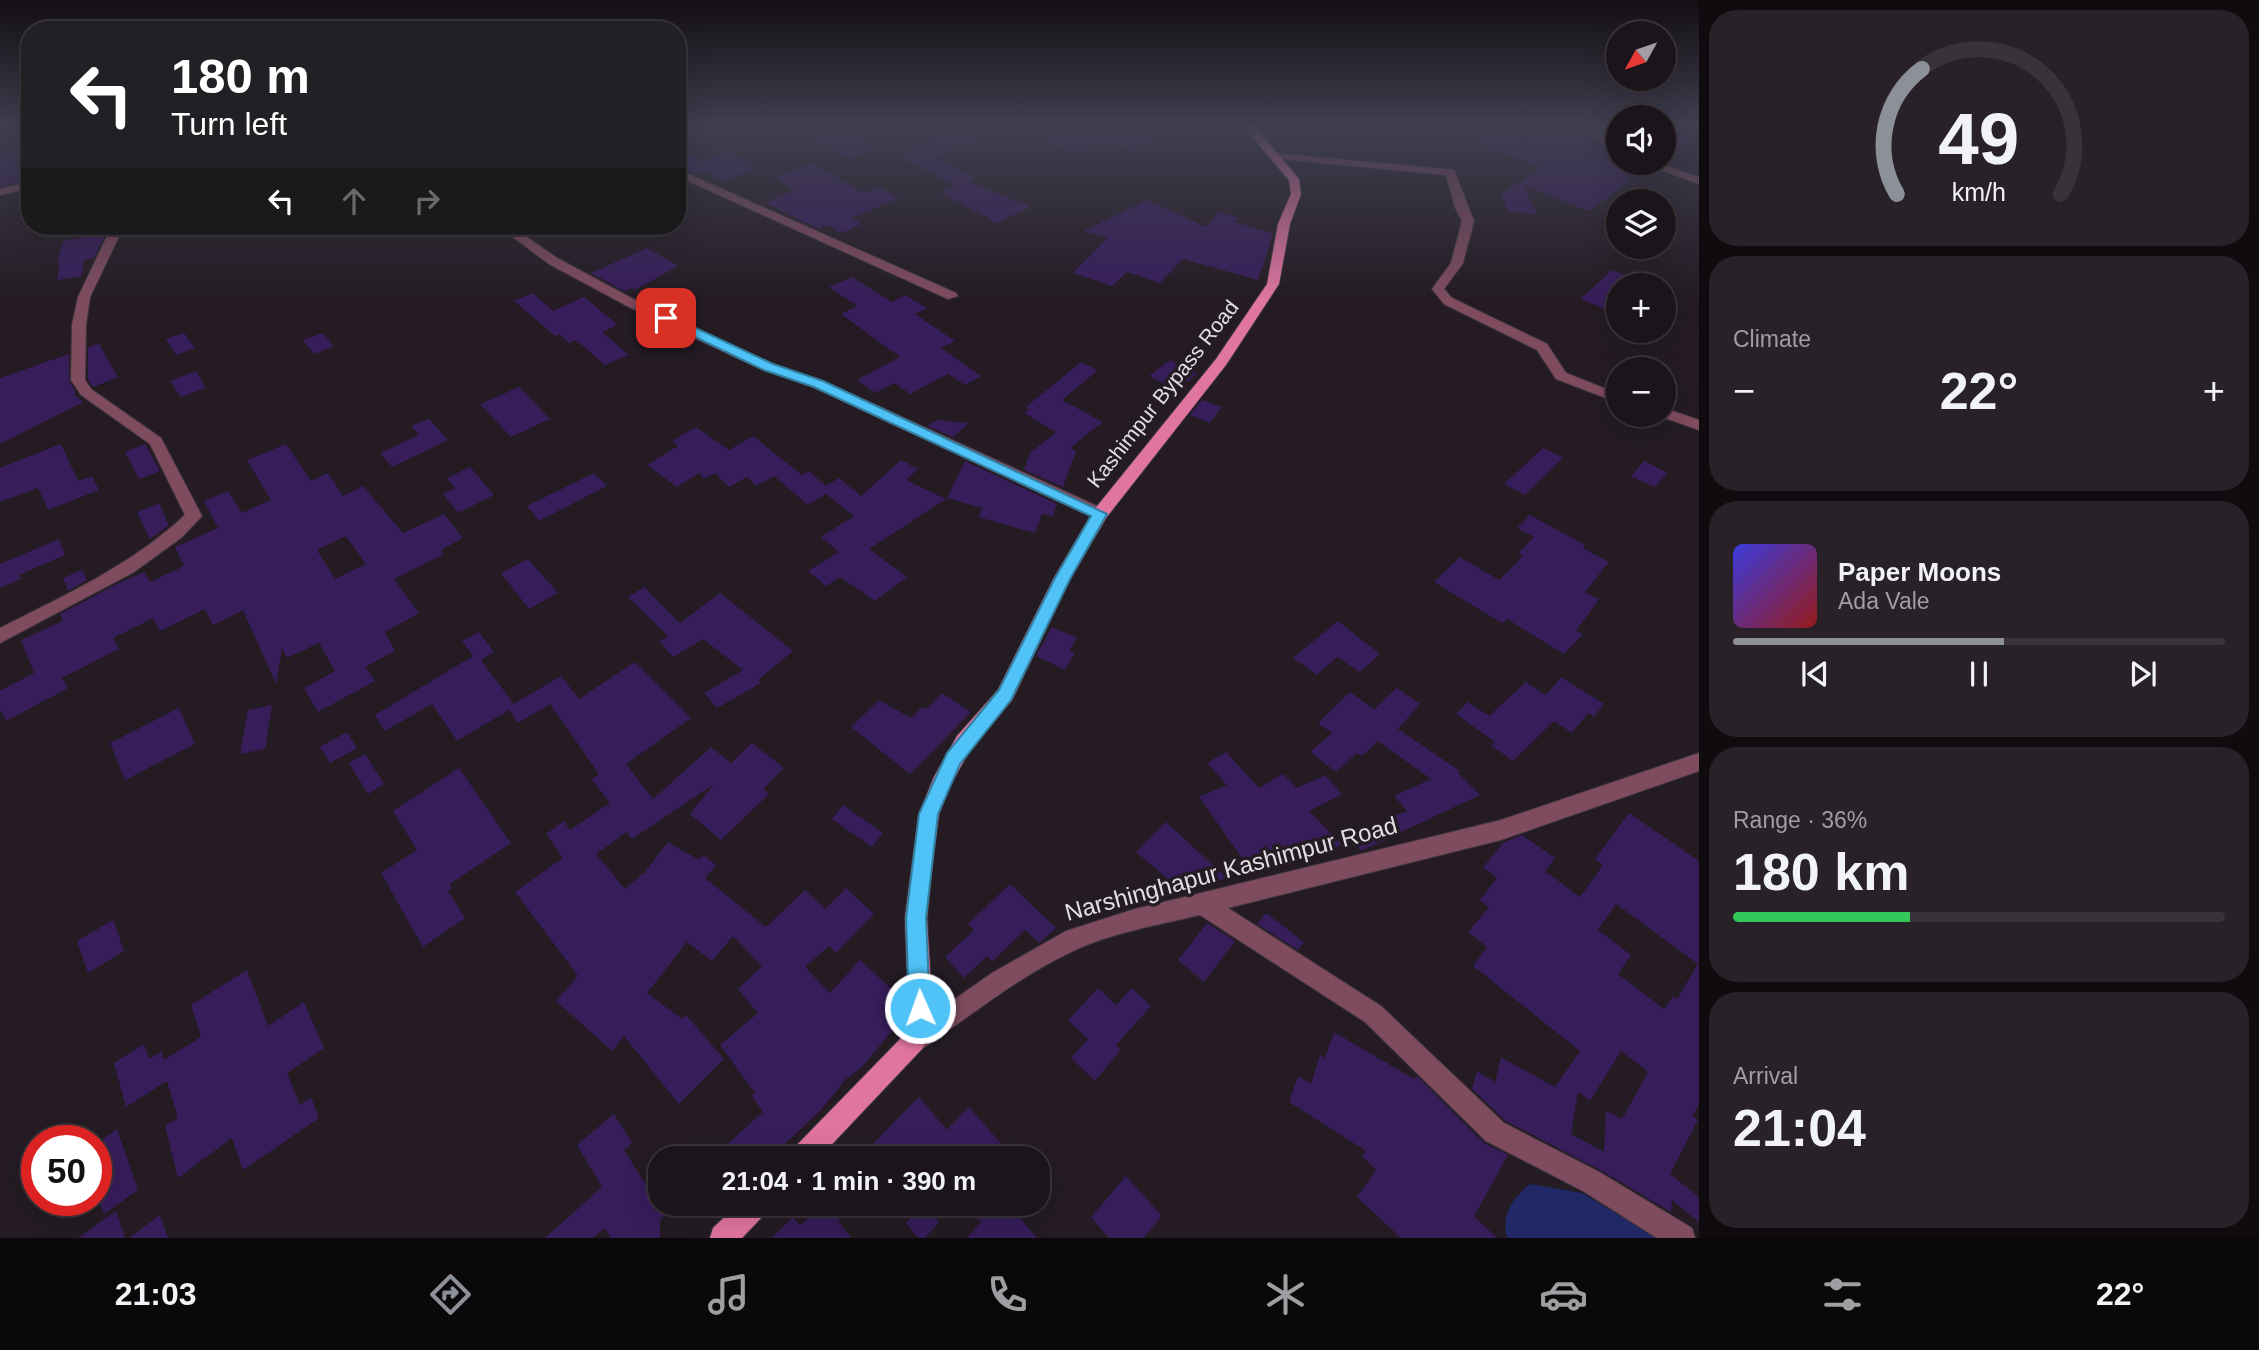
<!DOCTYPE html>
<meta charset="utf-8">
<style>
:root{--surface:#1b141a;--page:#282127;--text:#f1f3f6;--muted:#a09ea2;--line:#393339;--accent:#8c9099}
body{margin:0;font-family:Arial,sans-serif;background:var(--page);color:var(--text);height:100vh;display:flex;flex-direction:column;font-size:26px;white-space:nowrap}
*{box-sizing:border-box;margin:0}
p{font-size:23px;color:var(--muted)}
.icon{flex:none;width:38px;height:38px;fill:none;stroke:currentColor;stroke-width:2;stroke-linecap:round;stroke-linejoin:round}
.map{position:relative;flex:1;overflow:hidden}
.panel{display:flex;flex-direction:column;gap:10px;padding:10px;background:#0f0b0e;width:560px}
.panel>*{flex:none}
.guide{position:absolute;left:21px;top:21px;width:665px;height:214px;border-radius:28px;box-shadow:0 7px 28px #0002,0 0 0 2px var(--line);background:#202124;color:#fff;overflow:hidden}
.needle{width:46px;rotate:230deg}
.fabs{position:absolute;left:1606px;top:21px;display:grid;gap:14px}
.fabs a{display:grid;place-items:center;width:70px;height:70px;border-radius:50%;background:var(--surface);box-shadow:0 7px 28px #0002,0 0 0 2px var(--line);font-size:35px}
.speed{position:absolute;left:21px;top:1125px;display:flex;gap:14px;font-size:35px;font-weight:700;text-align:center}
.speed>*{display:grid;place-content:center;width:91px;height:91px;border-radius:50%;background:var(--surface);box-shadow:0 7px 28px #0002,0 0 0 2px var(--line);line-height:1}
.speed .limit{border:10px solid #d22;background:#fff;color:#111}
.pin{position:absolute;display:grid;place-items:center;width:60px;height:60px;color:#fff;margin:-30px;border-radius:14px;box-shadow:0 4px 10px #0006}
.me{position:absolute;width:77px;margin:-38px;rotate:358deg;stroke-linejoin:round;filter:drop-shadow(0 0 5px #0008)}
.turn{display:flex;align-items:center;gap:24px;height:147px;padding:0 35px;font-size:32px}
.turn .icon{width:91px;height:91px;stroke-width:2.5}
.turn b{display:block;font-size:49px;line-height:60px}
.lanes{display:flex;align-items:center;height:66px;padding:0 35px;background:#0003;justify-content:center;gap:35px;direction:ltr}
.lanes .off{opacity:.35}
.big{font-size:52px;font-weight:600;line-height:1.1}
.panel .tile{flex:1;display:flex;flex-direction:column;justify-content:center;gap:10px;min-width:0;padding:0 24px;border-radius:28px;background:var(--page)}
.panel .dial{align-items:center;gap:0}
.dial svg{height:182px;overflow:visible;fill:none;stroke:var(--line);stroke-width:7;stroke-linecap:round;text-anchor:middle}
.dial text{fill:var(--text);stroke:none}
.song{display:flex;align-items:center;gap:21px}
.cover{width:84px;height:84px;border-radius:10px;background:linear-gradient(135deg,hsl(240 70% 55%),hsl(0 70% 35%))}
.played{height:7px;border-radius:4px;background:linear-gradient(90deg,var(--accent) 55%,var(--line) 55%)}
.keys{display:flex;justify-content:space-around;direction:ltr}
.heat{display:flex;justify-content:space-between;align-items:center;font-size:38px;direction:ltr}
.charge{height:10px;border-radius:5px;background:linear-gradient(90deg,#34c759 36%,var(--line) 0)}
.trip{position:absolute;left:648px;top:1146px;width:402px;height:70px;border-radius:28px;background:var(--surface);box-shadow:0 7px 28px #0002,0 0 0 2px var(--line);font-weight:600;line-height:70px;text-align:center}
.tabs{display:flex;height:112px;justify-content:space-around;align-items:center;background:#0b080a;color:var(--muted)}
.tabs .icon{width:49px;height:49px}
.tabs .on{color:var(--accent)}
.tabs b{font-size:32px;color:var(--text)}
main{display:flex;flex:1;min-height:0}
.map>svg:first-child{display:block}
.water{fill:#202965}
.building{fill:#371d5a;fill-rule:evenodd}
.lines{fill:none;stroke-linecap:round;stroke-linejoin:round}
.minor-casing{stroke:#3f363e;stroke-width:2}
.major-casing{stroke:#3f363e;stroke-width:2}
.minor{fill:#7f4b5e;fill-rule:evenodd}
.major{fill:#e0759f;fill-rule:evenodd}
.route{fill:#4fc3f7;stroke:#337fa1;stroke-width:2}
.labels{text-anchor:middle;stroke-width:7;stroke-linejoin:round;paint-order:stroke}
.street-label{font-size:21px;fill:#e3dee3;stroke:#241b23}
.near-street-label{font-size:24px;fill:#e3dee3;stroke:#241b23}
</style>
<main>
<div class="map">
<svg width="1699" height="1238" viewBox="0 0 1699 1238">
<rect width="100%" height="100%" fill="#241b23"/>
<path class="water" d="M1530 1184 1582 1193 1657 1238H1507C1501 1214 1512 1199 1530 1184Z"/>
<g class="building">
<path d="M790 126H882V128L857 137 878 148 849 159Z"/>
<path d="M904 126H1009L936 157 976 178 969 182 1031 207 997 223 940 192 956 186 898 156 934 141Z"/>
<path d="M1014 126H1185L1134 150 1102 141 1073 154Z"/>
<path d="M1544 126H1572L1619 156V163H1639L1648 168 1589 211 1524 186 1537 214 1508 211 1501 194 1542 167 1474 143 1495 130 1522 140Z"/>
<path d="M1664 126H1680L1699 133 1664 161Z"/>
<path d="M30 145V180L0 186V152Z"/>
<path d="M677 146 702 162 730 151 758 168 721 182 704 172 696 175 677 167Z"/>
<path d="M812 163 864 193 879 187 899 198 852 218 862 224 841 233 827 225 819 229 765 203 794 190 774 178Z"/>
<path d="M1147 200 1206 227 1219 212 1239 218 1235 222 1273 234 1258 280 1183 259 1160 283 1127 272 1112 286 1073 273 1107 238 1084 231Z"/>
<path d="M105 234 94 258 84 260 81 276 57 280 60 263 57 264 63 241Z"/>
<path d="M647 248 678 266 635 290 632 288 624 291 591 273Z"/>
<path d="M1612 270 1629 277 1625 280 1632 283 1619 285V315L1581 299Z"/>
<path d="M852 277 892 302 905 295 927 308 915 314 955 341 941 348 981 376 965 385 948 374 910 394 894 383 875 393 857 380 900 357 841 314 857 306 829 287Z"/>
<path d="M533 293 553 311 584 297 618 325 602 332 629 355 605 365 576 340 569 343 559 334 555 336 514 301Z"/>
<path d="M184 333 195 348 176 355 166 339Z"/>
<path d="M323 333 334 346 314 354 303 340Z"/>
<path d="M99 344 118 377 93 387 88 379V347Z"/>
<path d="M69 354V381L76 393 73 394 83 402 0 444V378Z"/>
<path d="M1170 360 1197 374 1176 390 1149 376Z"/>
<path d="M1081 362 1098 370 1062 400 1103 422 1070 448 1076 451 1063 487 1024 470 1029 454 1056 432 1024 413 1029 410 1026 407Z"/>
<path d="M196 371 206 388 181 397 170 381Z"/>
<path d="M519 387 550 419 511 437 480 404Z"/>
<path d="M1202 400 1222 407 1210 423 1190 415Z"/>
<path d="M429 419 448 440 392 467 380 453 419 435 411 426Z"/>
<path d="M939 419 942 421 969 423 953 437 927 426Z"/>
<path d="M696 427 729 450 753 436 802 475 809 471 826 486 839 478 861 496 901 460 918 469 906 480 946 499 869 549 907 577 875 601 840 577 826 586 808 571 839 552 821 537 854 516 826 494 808 505 774 476 756 486 747 477 729 487 715 473 704 479 699 473 677 487 647 465 678 446 672 441Z"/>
<path d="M61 444 78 481 92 476 99 490 48 510 38 488 0 502V468Z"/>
<path d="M145 444 160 471 139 479 125 452Z"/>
<path d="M286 444 311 481 328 473 343 496 363 486 403 533 444 514 463 538 441 550 444 554 394 579 419 613 385 632 395 651 365 667 375 681 318 712 304 688 335 671 319 643 287 658 282 648 276 684 243 610 213 625 205 609 160 631 153 618 113 638 119 649 62 678 68 688 6 721 0 709V691L34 673 21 640 63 621 60 614 121 582 144 572 150 582 184 566 175 547 218 528 204 501 228 491 242 513 271 500 247 460ZM346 536 366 564 335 579 317 550Z"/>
<path d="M1543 448 1563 458 1525 495 1504 484Z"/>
<path d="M965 461 1057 504 1053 516 1042 514 1035 533 978 517 982 508 947 498Z"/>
<path d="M1644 461 1668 473 1654 487 1631 476Z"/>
<path d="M470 467 494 495 458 513 443 494 455 488 447 478Z"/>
<path d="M594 473 607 486 539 521 527 506Z"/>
<path d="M159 503 169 525 150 539 137 512Z"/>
<path d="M1530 515 1585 545 1583 548 1609 562 1585 592 1599 599 1576 631 1583 634 1564 654 1507 619 1502 623 1434 582 1460 557 1499 580 1523 556 1518 553 1534 537 1517 528Z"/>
<path d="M59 539 65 555 19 575 21 579 0 588V564Z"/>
<path d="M528 559 558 593 529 609 501 573Z"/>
<path d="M82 570 87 580 68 591 63 578Z"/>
<path d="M644 587 680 623 720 593 793 651 758 680 761 683 717 708 704 693 743 670 703 639 673 657 659 641 668 636 628 597Z"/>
<path d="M1338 621 1380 654 1360 672 1337 657 1317 675 1293 658Z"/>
<path d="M1052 627 1077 638 1069 651 1075 653 1065 670 1036 656Z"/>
<path d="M479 632 494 652 481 660 514 704 561 676 579 699 635 662 691 718 626 764 653 799 711 747 731 763 752 743 784 768 763 789 769 794 721 840 690 814 714 784 632 839 627 832 596 854 625 889 645 872 668 842 699 860 703 855 716 865 705 878 766 927 805 890 825 909 846 888 874 914 836 953 829 946 805 967 830 993 860 960 906 1002V1014L862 1067 845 1080 822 1109 770 1158H712L763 1112 752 1096 755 1093 720 1045 758 1013 738 989 762 966 733 936 712 961 687 942 647 993 682 1019 686 1015 724 1059 679 1104 624 1036 612 1051 556 1001 578 976 515 892 563 858 546 834 564 821 570 830 610 803 592 779 599 774 550 704 518 723 509 710 457 741 432 704 385 731 375 715 473 656 462 641Z"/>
<path d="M1561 677 1604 704 1594 717 1588 713 1572 733 1554 721 1513 761 1491 745 1495 742 1456 714 1468 702 1489 716 1526 682 1546 695Z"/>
<path d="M1397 688 1420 704 1398 729 1460 771 1458 773 1480 795 1361 851 1347 835 1407 811 1394 796 1431 779 1378 741 1362 756 1357 753 1336 772 1310 752 1332 733 1318 723 1350 692 1374 709Z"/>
<path d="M942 693 971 712 910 774 851 727 879 700 911 718 922 707 927 709Z"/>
<path d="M272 705 265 749 240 754 248 710Z"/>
<path d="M179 708 195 744 125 780 110 743Z"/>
<path d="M347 732 357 748 330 763 320 747Z"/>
<path d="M1226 752 1259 788 1283 774 1297 788 1325 775 1342 794 1309 811 1341 844 1324 855 1314 845 1283 864 1244 875 1249 868 1199 797 1227 785 1207 763Z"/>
<path d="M365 754 384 784 368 794 349 763Z"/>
<path d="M459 768 511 843 450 884 452 888 448 891 465 918 423 947 381 873 417 850 393 811Z"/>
<path d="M843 805 883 833 872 847 832 819Z"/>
<path d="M1629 813 1699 861V1104L1692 1116 1698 1120 1670 1174 1699 1197V1222L1672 1200 1671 1212 1602 1171 1506 1121 1472 1089 1477 1071 1495 1082 1501 1057 1555 1087 1580 1051 1473 966 1487 947 1468 932 1489 907 1480 900 1497 878 1483 867 1504 842 1522 835 1555 858 1545 871 1580 897 1603 865 1595 859ZM1616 904 1698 964 1677 999 1673 996 1664 1009 1618 974 1631 955 1598 930ZM1621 1051 1648 1072 1622 1119 1606 1111 1604 1152 1571 1134 1578 1092 1590 1101Z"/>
<path d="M1166 822 1227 878 1182 891 1136 852Z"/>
<path d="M1010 884 1056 928 1039 943 1025 930 992 962 987 956 964 978 945 957 974 930 968 924Z"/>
<path d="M1266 913 1304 942 1298 950 1257 924Z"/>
<path d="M113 920 124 951 88 973 77 941Z"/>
<path d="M1207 923 1235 941 1204 982 1178 960Z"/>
<path d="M247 970 268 1026 304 1002 324 1048 287 1073 300 1105 311 1097 319 1118 243 1170 232 1138 178 1178 165 1126 178 1118 167 1081 126 1107 114 1063 144 1044 149 1059 162 1051 164 1060 201 1037 191 1005Z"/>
<path d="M1098 988 1116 1005 1132 988 1151 1006 1116 1045 1121 1050 1095 1081 1071 1058 1088 1039 1068 1020Z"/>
<path d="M1334 1032 1414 1079 1417 1076 1484 1143 1508 1155 1474 1216 1497 1238H1401L1357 1197 1376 1170 1362 1156 1366 1151 1289 1102 1298 1076 1311 1084 1320 1055 1325 1058Z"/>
<path d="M919 1097 947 1130 969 1107 1007 1150 1000 1158H859Z"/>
<path d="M614 1114 632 1143 624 1150 658 1204H677L660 1220V1238H611L604 1228 593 1238H545L602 1187 577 1145Z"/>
<path d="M117 1129 138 1190 104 1214 96 1192V1144Z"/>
<path d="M1126 1176 1162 1216 1143 1238H1109L1091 1217Z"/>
<path d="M823 1204H854L838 1221 851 1238H772L793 1217 800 1226Z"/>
<path d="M924 1204 939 1222 925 1238H918L906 1223Z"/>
<path d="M965 1204H1008L1037 1238H967L981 1222Z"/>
<path d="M116 1211 125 1238H78Z"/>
<path d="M160 1215 168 1238H129Z"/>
</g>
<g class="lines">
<defs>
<g id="minor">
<path d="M1575 126H1587L1619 146V154Z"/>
<path d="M1274 153 1454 170 1474 221 1463 263 1444 289 1452 298 1547 344 1566 373 1619 394V403L1556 379 1537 350 1444 304 1432 289 1451 263 1462 221 1455 207 1446 175 1270 158 1269 156Z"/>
<path d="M1642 163H1656L1699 177V184Z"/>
<path d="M677 169 956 293 958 296 948 299 677 176Z"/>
<path d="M30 182V188L0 195V189Z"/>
<path d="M112 226H124L90 297 86 325 85 380 91 389 161 438 202 516 181 538 134 572 0 643V628C65 595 132 565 185 515L150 444 81 395 71 380 72 325 78 297Z"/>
<path d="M498 226H511L557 258 637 301 773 364 823 381 1106 510 1108 514 1100 520 1094 518 813 387 763 370 629 307 549 264Z"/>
<path d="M1664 408 1699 420V430L1659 416 1664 415Z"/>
<path d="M1699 753V771L1501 840 1228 908 1381 1006 1504 1123 1601 1173 1692 1228 1695 1238H1657L1583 1191 1486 1141 1365 1022 1200 915C1158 925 1110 933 1071 952 1018 977 970 1016 922 1049L914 1053 906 1049 902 1041 906 1033 992 973 1066 931 1135 909 1501 820Z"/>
</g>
<g id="major">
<path d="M1243 126H1254L1299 179 1301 194 1290 224 1279 284 1226 365 1106 518 1070 579 1012 700 971 748 950 786 939 814 932 866 927 918 933 1020 926 1041 922 1049 819 1158H789L793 1149 905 1034 909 1020 905 918 919 814 934 777 957 736 998 690 1054 578 1094 510 1216 359 1267 284 1278 224 1291 194 1289 180Z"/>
<path d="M738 1204H770L766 1213 742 1238H710L713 1228Z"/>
</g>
</defs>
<use href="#minor" class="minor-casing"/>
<use href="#major" class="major-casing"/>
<use href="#minor" class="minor"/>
<use href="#major" class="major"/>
</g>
<linearGradient id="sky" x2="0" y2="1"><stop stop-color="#140f13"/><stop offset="0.42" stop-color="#3f3f50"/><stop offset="1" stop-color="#3f3f50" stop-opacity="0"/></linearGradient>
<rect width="1699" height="300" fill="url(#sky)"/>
<path class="route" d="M662 316H670L773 364 823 381 1107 514 1070 579 1011 700 960 764 938 814 926 918 930 1008 927 1015 920 1018 912 1015 909 1008 906 918 919 814 947 753 999 690 1055 578 1091 516 814 387 764 370 662 321Z"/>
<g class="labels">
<g class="street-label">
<text transform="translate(1163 394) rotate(-52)" y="7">Kashimpur Bypass Road</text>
</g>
<g class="near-street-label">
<text transform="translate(1231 869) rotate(-15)" y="8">Narshinghapur Kashimpur Road</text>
</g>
</g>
</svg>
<div class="fabs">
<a><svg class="needle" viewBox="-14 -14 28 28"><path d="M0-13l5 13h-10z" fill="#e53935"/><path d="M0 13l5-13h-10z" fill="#a09ea2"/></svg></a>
<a><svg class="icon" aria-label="sound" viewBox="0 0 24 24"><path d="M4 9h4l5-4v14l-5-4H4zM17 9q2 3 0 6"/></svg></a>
<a><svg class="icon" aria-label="layers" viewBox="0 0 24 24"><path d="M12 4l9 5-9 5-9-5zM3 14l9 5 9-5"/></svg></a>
<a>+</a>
<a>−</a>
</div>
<div class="speed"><div class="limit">50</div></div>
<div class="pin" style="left:666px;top:318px;background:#d93025"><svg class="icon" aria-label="arrive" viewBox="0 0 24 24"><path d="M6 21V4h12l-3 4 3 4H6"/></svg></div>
<svg class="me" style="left:920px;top:1008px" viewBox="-20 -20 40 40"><circle r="17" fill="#4fc3f7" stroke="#fff" stroke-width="3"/><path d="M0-11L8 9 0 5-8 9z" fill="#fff"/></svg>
<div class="trip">21:04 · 1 min · 390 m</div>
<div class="guide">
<div class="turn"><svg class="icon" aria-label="left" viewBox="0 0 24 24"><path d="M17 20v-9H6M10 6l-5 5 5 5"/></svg><div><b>180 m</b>Turn left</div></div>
<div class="lanes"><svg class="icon" aria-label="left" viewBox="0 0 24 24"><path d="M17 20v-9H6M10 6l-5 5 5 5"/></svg><svg class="icon off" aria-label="ahead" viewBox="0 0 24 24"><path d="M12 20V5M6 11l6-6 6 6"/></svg><svg class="icon off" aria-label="right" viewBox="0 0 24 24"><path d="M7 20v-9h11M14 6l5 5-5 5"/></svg></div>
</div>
</div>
<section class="panel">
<div class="tile dial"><svg viewBox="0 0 100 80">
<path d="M14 69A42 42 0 1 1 86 69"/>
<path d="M14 69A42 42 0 0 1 25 14" stroke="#8c9099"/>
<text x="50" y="56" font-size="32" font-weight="700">49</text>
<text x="50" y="72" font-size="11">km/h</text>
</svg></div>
<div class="tile"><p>Climate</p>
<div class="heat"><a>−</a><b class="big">22°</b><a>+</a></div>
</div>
<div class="tile">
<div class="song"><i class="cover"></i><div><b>Paper Moons</b><p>Ada Vale</p></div></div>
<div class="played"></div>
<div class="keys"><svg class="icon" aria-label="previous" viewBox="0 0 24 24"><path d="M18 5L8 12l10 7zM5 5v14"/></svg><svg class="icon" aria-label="pause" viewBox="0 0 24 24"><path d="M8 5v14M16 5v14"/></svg><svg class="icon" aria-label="next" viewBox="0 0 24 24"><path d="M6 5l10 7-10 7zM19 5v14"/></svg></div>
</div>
<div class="tile"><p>Range · 36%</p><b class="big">180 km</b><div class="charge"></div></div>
<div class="tile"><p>Arrival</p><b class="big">21:04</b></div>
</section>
</main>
<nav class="tabs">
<b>21:03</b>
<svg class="icon on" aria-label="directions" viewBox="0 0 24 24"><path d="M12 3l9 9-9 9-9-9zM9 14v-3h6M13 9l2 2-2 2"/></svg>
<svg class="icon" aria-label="music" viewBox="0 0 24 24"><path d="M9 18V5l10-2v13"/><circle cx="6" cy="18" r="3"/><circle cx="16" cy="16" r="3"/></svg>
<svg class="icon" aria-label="phone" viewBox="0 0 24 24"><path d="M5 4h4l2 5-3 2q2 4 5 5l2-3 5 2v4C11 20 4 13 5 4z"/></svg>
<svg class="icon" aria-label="climate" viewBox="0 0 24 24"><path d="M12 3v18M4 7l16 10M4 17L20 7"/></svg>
<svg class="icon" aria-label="car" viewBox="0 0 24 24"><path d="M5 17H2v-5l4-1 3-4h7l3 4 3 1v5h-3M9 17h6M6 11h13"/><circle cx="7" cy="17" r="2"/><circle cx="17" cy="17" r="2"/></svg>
<svg class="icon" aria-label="filters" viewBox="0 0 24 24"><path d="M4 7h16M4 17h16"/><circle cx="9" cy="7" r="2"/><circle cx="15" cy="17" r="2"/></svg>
<b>22°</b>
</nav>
